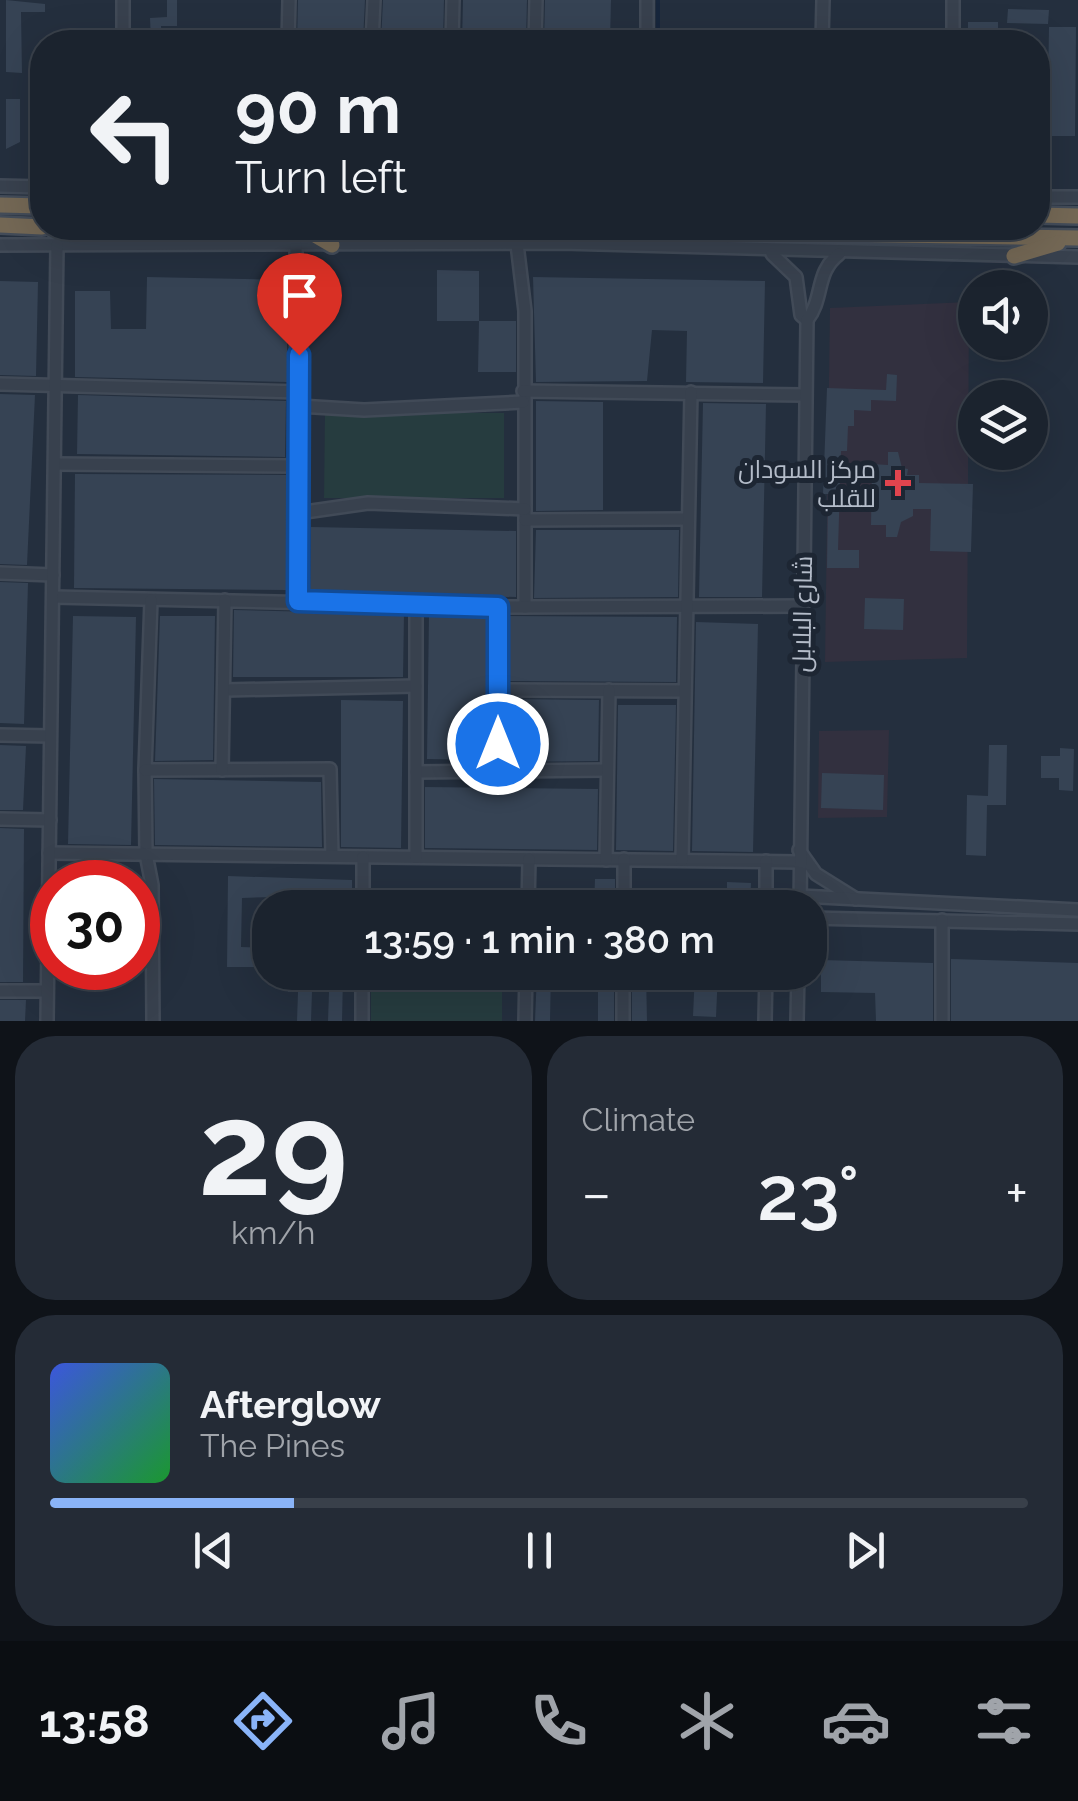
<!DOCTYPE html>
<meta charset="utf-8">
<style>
:root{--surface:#1b232e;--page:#242b36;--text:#f1f3f6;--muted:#a0a4aa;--line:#39404a;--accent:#8ab4f8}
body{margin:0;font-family:Raleway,Cairo,sans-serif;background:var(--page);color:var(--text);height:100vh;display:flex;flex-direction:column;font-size:38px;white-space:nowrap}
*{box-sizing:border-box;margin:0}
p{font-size:32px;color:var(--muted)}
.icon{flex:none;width:55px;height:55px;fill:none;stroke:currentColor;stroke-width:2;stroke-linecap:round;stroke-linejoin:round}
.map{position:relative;height:1021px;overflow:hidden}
.drawer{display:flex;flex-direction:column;gap:15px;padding:15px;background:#0f1319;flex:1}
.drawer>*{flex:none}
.top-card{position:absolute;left:30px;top:30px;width:1020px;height:210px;border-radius:40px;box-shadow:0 10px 40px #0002,0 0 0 2px var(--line);background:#1b232e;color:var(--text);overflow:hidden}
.controls{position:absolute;left:958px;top:270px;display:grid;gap:20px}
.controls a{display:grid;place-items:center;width:90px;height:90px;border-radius:50%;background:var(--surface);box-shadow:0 10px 40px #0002,0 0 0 2px var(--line);font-size:50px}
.speed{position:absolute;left:30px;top:860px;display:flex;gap:20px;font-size:50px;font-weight:700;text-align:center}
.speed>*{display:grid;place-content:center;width:130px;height:130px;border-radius:50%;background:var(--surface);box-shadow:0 10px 40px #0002,0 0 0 2px var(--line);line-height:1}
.speed .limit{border:15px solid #d22;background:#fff;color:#111}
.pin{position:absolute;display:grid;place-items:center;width:85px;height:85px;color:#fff;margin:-102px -42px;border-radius:50% 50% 50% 0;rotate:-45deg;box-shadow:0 0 10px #0007}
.pin .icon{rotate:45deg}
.me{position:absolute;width:110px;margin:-55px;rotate:0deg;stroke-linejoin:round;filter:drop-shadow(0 0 8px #0008)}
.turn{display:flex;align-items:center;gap:35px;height:210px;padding:0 40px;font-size:45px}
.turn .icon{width:130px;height:130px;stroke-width:2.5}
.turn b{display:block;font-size:70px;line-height:85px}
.big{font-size:75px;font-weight:600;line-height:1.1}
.drawer .card{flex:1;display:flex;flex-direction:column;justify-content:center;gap:15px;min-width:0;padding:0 35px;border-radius:40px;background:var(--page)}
.drawer .dial{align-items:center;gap:0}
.dial b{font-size:130px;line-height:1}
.song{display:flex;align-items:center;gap:30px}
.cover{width:120px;height:120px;border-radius:15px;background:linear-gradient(135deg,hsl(230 70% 55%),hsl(130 70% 35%))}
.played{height:10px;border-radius:5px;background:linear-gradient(90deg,var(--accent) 25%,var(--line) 25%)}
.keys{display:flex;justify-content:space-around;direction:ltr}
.heat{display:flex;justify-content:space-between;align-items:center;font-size:55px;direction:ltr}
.drawer .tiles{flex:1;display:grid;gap:15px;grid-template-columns:1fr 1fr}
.card:last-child{grid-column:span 2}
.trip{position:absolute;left:252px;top:890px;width:575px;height:100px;border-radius:40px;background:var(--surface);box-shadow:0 10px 40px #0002,0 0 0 2px var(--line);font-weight:600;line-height:100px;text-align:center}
.menu{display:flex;height:160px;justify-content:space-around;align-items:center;background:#0b0e12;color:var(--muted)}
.menu .icon{width:70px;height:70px}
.menu .active{color:var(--accent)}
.menu b{font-size:45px;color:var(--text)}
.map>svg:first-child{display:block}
.medical{fill:#32303f}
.green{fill:#263c3f}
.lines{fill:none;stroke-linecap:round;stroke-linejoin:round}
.stream{stroke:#17263c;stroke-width:4}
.building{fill:#364354}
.minor-casing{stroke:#414a57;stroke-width:16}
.highway-casing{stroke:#434c59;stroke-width:20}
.minor{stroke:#38414e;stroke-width:11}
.highway{stroke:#746855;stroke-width:15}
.route-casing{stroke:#114b97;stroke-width:25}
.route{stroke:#1a73e8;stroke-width:18}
.health-dot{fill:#e0444e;stroke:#1d2633;stroke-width:4}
.labels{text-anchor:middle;stroke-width:10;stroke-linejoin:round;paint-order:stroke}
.poi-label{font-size:25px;fill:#b4bcc9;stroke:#1d2633;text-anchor:end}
.street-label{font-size:25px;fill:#b4bcc9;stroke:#1d2633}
</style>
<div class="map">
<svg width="1078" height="1021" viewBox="0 0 1078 1021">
<rect width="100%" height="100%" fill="#242f3e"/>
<g class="medical">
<path d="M969 302 967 658 825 662 830 308Z"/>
<path d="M889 730 887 817 818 818 819 731Z"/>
</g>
<g class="green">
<path d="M325 412 504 413V498H324Z"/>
<rect x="371" y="973" width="131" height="48"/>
</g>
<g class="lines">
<path class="stream" d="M658 42V0"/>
</g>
<g class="building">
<path d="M6 0 45 4V12H21L22 73 6 72Z"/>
<path d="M167 0H177V26H161L162 42H151L150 18 167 17Z"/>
<path d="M298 0H365L363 42H297Z"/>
<path d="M383 0H444L443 42H381Z"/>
<path d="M463 0H527L526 42H462Z"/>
<path d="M545 0H611L610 42H544Z"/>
<path d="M1008 9 1049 10 1048 24 1007 23Z"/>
<rect x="968" y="22" width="30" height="20"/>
<path d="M1049 27H1076L1075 136H1048V129H1038V86H1048Z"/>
<path d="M6 99H20V142L6 149Z"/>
<path d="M437 270 479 271V321H437Z"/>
<path d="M147 277 287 280V382L75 377V291H110L111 329H146Z"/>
<path d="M533 277 765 281 763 383 686 382 687 331 652 330 647 381 536 382Z"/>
<path d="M0 281 38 282 36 376 0 375Z"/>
<path d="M479 321H516V372H478Z"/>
<path d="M887 374 897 375 896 401 871 400V411L854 410V426H848L847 451H841L838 550H859V568H827L828 494H823L827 388 886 390Z"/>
<path d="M0 394 35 395 27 565 0 564Z"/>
<path d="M78 395 286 401 285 457 77 454Z"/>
<path d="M536 401 603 402V510L536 511Z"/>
<path d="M703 403 766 404 762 597H699Z"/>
<path d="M888 452H898L902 468 908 469 907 475H919V483L973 484 971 552 930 551 931 509H913V516L901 522 897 537H886V525H871L872 464 888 465Z"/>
<path d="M75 474 288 475 287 590 74 588Z"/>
<path d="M311 527 516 531V597L310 593Z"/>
<path d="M536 530H679L678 597 534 598Z"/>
<path d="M0 582 28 583 24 724 0 723Z"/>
<path d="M865 598 904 599 903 630 864 629Z"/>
<path d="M234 610 404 614 403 677H233Z"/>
<path d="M429 615 488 616 489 760 427 759Z"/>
<path d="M73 616 136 617 131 845 68 844Z"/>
<path d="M160 616H215L213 760 155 761Z"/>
<path d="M507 616 677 617 676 682 507 681Z"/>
<path d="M696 622 758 624 753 852 692 851Z"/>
<path d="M512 699 599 700 598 761 510 762Z"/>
<path d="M341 700 403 701 401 848 341 847Z"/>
<path d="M618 705H676L673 851 616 850Z"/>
<path d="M0 745 26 746 23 810H0Z"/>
<path d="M989 745H1007L1006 805H987L986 856 966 855 967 795 988 796Z"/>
<path d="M1060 748 1074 749 1073 791 1059 790V778H1041V756H1060Z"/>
<path d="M822 773 884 775 883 810 821 808Z"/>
<path d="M154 779 321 782 322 847 155 845Z"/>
<path d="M425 787 598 789 597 850 425 848Z"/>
<path d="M0 828 24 829 23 982H0Z"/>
<path d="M228 876 352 880V908H342V900H319L310 901V908H273V897L242 898 241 947 268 948 270 967H227Z"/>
<path d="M595 879H615V908H594Z"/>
<path d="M727 882 751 883 750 908H633V894L657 895V890L727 894Z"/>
<path d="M951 959 1078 963V1021H951Z"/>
<path d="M821 960 933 963V1021H876L875 993 821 992Z"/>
<path d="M537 972H551L550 1021H535Z"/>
<rect x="598" y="972" width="16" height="49"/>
<path d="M632 972H646L647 1021H632Z"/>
<path d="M695 972H718L716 1017 693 1016Z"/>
<path d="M288 977 343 978 342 1021H328L329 992H312L311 1021H297L298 992H288Z"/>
<path d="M0 1000H26L25 1021H0Z"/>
</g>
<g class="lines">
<defs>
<g id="minor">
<path d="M123 0V42"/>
<path d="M288 42 289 0"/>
<path d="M372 42 374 0"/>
<path d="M452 42 453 0"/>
<path d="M535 42 536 0"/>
<path d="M647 42V0"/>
<path d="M822 42 823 0"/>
<path d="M953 42V0"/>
<path d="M0 186 42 187"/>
<path d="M1038 197H1078"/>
<path d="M517 244 525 311V607"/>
<path d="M0 245 562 243 1078 257"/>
<path d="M296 245 298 601"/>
<path d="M772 254 796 277 801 315 807 320"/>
<path d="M0 384 299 392"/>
<path d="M523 391 803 395"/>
<path d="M299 406 364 410 523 402"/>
<path d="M55 464 299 466"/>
<path d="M298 513 368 503 525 509"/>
<path d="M525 520 686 519"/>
<path d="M0 573 53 575"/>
<path d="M53 597 497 607 802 606"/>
<path d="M151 600 145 770 146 854 152 885 153 1021"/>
<path d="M497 607 498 772"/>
<path d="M225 690 416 686"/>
<path d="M498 690 684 691"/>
<path d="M0 735 50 736"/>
<path d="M145 770 330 769 332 856"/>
<path d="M222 770 225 600"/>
<path d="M416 772 606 770"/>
<path d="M0 819 50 820"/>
<path d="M799 850 816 874 856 899"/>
<path d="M49 853 799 862"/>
<path d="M416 857V605"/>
<path d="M606 860 609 690"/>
<path d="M682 860 691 392"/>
<path d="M800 896 1078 910"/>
<path d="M363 908V857"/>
<path d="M528 908 529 859"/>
<path d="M624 908V859"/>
<path d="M766 908V861"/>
<path d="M800 908 807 320C824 299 815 272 839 254"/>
<path d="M810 918 1078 924"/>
<path d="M0 991H47"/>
<path d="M47 1021 57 245"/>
<path d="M362 1021V972"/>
<path d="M525 1021 526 972"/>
<path d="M623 1021V972"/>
<path d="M765 1021 766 972"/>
<path d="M797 1021 798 972"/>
<path d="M942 1021V920"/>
</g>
<g id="highway">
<path d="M0 205 42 206"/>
<path d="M1038 215 1078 216"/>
<path d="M0 225 42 227"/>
<path d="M52 228H122"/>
<path d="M303 228 332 245"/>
<path d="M487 228 1078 238"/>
<path d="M1014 256 1058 243"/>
</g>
</defs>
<use href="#minor" class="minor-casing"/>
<use href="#highway" class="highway-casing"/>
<use href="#minor" class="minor"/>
<use href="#highway" class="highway"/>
</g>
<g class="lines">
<defs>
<path id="route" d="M299 355 298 601 498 607V744"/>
</defs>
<use href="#route" class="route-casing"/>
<use href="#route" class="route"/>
</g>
<path class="health-dot" d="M893 468h10v10h10v10h-10v10h-10v-10h-10v-10h10z"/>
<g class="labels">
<g class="poi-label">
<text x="876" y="478">مركز السودان<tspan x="876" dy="29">للقلب</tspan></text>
</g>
<g class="street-label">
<text transform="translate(802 614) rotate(-89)" y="9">شارع البلابل</text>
</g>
</g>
</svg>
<div class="controls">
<a><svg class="icon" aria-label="sound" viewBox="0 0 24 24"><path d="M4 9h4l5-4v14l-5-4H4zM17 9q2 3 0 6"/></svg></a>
<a><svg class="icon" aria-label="layers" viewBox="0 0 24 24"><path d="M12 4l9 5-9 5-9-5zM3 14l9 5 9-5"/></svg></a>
</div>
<div class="speed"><div class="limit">30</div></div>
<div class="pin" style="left:299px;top:355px;background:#d93025"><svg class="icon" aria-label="arrive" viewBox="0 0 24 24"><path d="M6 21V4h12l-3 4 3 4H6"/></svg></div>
<svg class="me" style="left:498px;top:744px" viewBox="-20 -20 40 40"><circle r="17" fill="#1a73e8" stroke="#fff" stroke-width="3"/><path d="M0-11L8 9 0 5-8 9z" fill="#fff"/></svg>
<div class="trip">13:59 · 1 min · 380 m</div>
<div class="top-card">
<div class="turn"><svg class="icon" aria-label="left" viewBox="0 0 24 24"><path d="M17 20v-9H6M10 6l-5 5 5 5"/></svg><div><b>90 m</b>Turn left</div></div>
</div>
</div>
<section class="drawer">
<div class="tiles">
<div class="card dial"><b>29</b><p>km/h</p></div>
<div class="card"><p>Climate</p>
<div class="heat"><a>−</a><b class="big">23°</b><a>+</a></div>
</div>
<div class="card">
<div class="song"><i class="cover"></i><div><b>Afterglow</b><p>The Pines</p></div></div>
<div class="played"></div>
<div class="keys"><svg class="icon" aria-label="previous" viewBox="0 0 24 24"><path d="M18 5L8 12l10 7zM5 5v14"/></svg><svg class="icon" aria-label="pause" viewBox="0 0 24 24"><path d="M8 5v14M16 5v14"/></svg><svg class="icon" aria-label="next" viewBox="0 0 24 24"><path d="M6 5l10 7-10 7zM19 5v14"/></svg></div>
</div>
</div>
</section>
<nav class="menu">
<b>13:58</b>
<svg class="icon active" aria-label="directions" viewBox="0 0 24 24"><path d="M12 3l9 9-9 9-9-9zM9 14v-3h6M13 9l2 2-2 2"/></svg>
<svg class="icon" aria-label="music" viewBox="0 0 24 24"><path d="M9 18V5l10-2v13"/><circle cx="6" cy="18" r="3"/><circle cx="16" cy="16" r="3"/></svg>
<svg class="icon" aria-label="phone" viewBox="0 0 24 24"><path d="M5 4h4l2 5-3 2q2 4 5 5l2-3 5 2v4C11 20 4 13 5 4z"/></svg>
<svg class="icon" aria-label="climate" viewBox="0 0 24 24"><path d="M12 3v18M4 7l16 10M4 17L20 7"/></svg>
<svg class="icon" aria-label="car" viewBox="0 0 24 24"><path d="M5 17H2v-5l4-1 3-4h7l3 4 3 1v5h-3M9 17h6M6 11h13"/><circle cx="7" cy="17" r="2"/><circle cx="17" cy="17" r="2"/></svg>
<svg class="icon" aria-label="filters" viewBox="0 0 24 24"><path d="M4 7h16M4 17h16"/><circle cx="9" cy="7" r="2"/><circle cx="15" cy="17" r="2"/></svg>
</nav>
